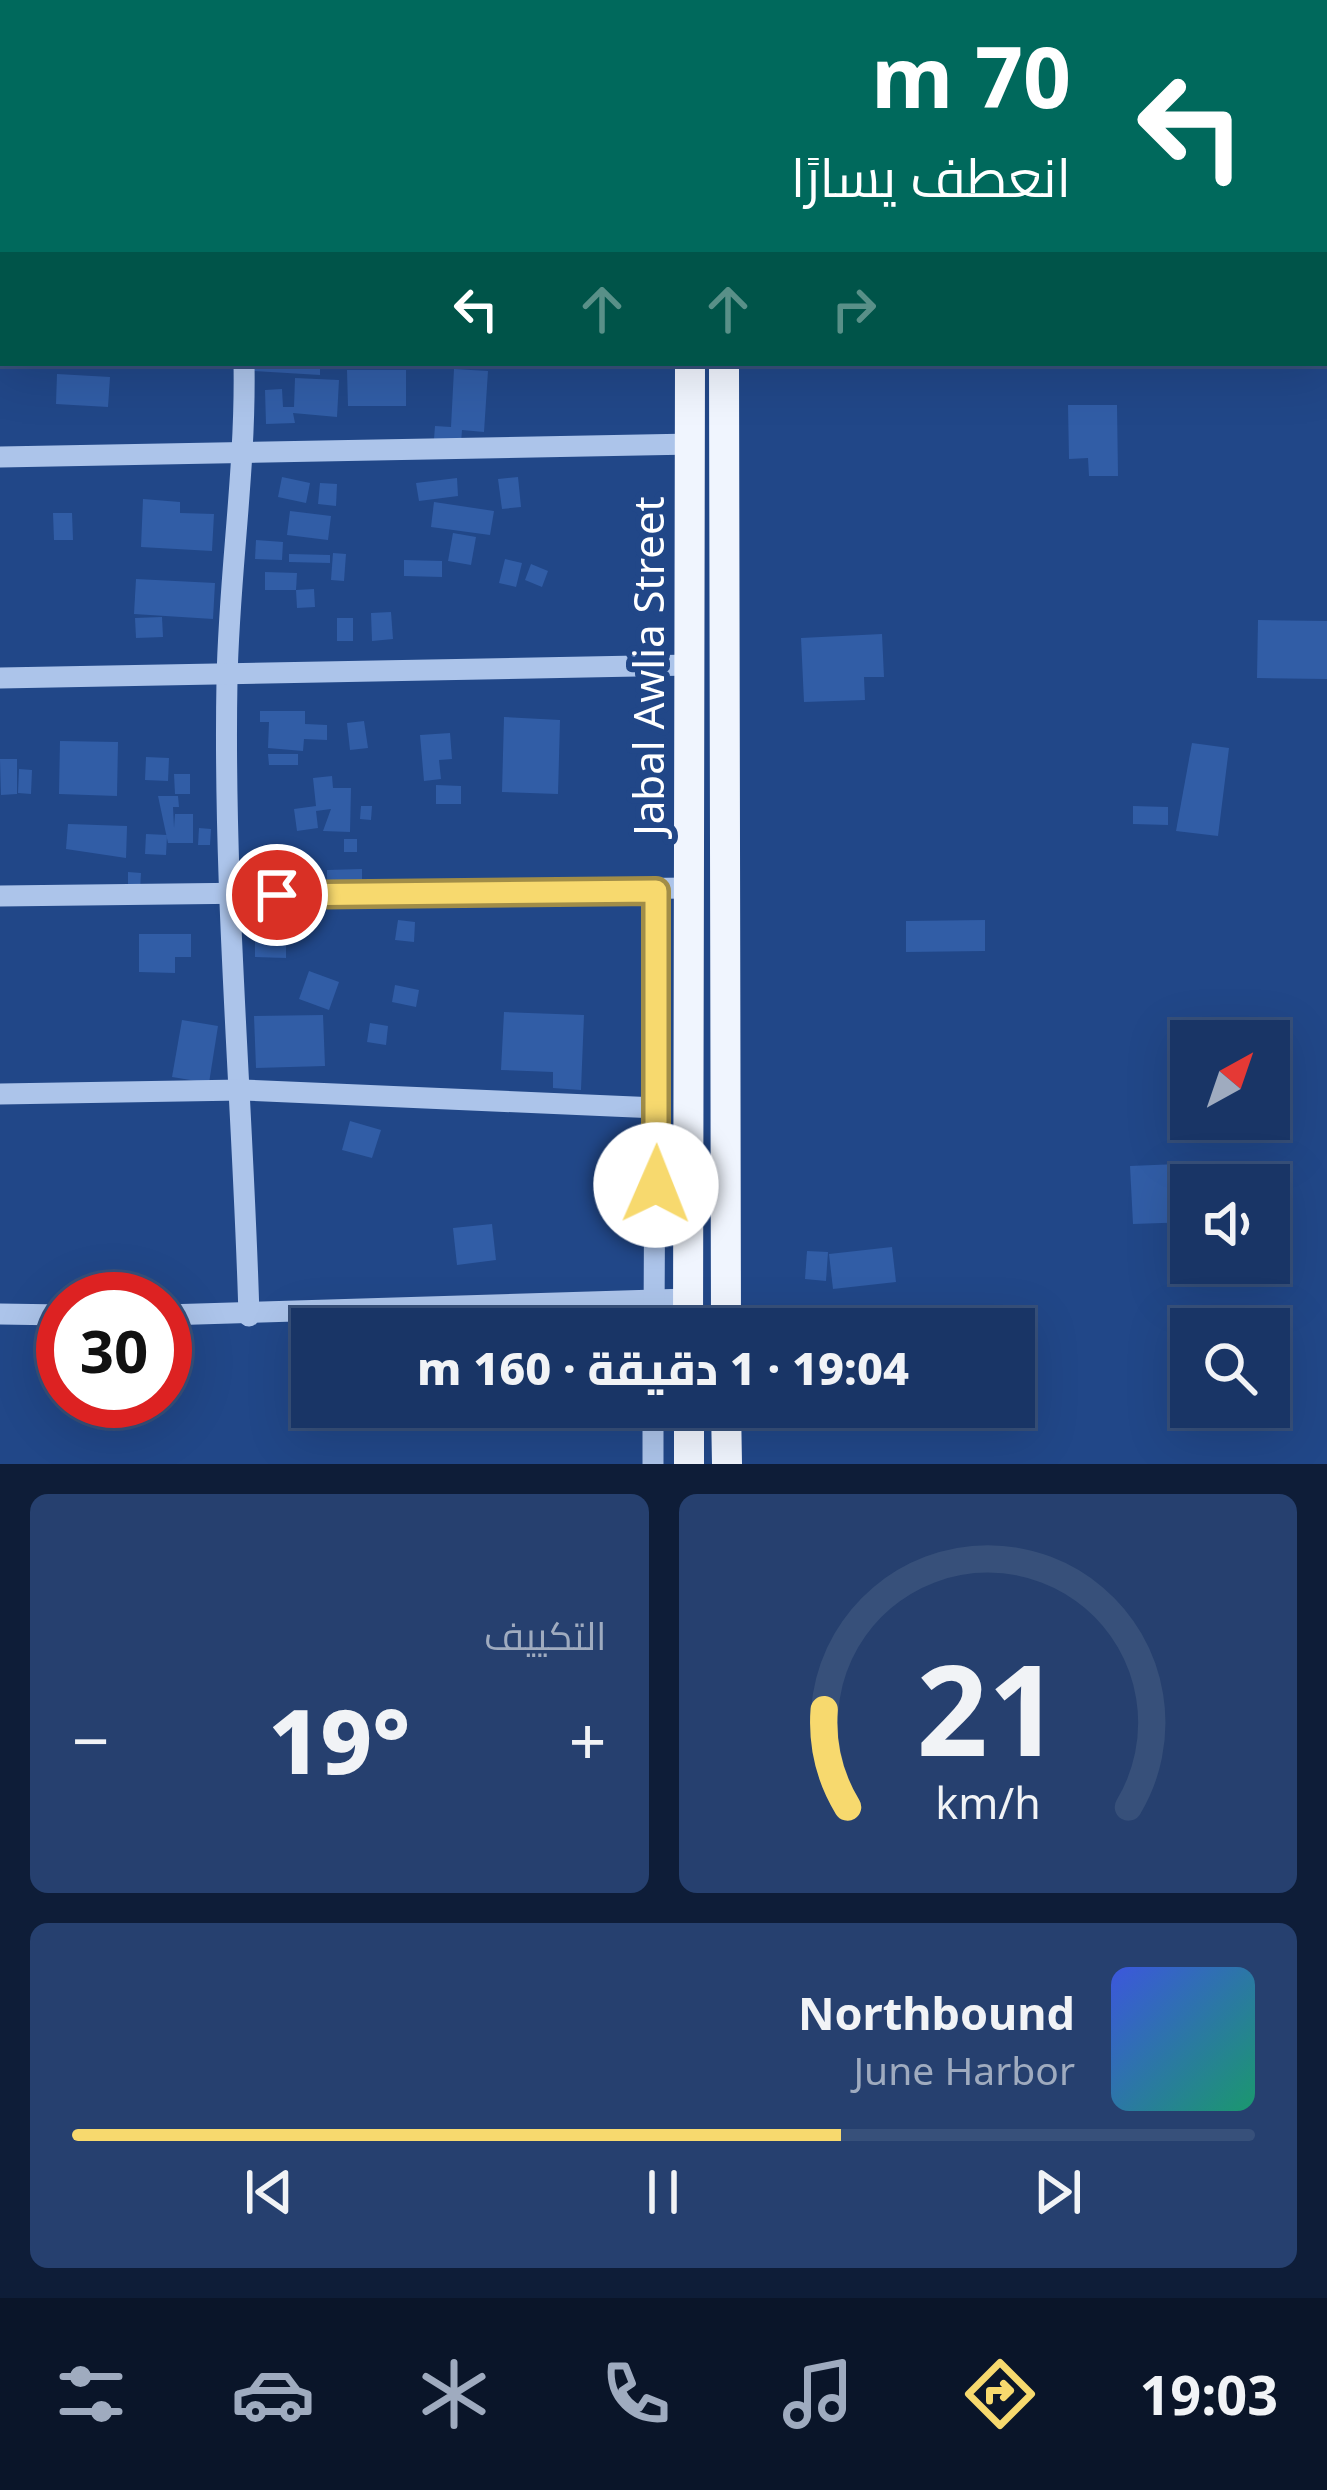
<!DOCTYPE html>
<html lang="ar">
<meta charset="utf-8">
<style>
:root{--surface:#193566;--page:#26406f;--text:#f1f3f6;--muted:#9fabbf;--line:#37507a;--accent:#f7d96e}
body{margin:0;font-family:"Noto Sans",Cairo,sans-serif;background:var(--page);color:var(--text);direction:rtl;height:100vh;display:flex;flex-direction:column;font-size:45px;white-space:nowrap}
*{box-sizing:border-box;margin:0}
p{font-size:39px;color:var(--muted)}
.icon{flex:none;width:66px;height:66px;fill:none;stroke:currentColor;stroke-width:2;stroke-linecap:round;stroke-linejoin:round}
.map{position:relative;height:1464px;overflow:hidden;direction:ltr}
.side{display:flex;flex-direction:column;gap:30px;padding:30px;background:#0e1d38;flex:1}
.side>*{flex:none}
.hud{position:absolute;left:0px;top:0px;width:1329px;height:366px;box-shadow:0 12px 48px #0002,0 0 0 3px var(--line);direction:rtl;background:#00695c;color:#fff;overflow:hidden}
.needle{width:78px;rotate:40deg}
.tools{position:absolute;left:1170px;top:1020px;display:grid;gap:24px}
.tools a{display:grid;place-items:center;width:120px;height:120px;border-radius:0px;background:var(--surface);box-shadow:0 12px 48px #0002,0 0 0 3px var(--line);font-size:60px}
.speed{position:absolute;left:36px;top:1272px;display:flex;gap:24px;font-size:60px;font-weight:700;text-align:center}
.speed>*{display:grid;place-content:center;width:156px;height:156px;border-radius:50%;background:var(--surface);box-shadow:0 12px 48px #0002,0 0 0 3px var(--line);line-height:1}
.speed .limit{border:18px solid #d22;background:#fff;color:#111}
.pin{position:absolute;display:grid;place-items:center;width:102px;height:102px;color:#fff;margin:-51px;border:6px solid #fff;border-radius:50%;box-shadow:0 3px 12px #0007}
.me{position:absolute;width:132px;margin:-66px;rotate:1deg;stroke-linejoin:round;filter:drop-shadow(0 0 9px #0008)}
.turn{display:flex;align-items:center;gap:42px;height:252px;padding:0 60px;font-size:54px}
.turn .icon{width:156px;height:156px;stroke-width:2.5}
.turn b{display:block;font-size:84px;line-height:102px}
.lanes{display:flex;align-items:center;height:114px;padding:0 60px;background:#0003;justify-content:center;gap:60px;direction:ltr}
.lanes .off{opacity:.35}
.big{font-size:90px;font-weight:800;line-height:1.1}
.side .widget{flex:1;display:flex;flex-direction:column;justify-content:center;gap:18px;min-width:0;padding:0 42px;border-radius:18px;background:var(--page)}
.side .dial{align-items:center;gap:0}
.dial svg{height:312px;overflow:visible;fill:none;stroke:var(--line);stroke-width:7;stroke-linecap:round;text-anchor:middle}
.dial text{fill:var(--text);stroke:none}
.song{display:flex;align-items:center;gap:36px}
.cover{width:144px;height:144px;border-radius:18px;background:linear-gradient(135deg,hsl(230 70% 55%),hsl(160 70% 35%))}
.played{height:12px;border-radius:6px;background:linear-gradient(90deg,var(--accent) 65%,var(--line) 65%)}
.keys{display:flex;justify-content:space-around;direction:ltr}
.heat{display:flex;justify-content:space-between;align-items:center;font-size:66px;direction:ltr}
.side .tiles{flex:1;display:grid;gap:30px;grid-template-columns:1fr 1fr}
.widget:last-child{grid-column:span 2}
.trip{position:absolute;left:291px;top:1308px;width:744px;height:120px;border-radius:0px;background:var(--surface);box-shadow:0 12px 48px #0002,0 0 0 3px var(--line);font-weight:800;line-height:120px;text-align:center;direction:rtl}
.tabs{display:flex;height:192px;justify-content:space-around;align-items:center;background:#0a1529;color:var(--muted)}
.tabs .icon{width:84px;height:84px}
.tabs .selected{color:var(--accent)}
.tabs b{font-size:54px;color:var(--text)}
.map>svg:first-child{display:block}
.building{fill:#315da6}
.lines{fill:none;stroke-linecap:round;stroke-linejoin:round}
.minor{stroke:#acc4ea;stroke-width:21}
.major{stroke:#f0f5fe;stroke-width:30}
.route-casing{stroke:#a18d48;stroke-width:30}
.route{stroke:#f7d96e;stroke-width:21}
.labels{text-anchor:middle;stroke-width:12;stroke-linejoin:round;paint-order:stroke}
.street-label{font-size:42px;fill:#fff;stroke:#214788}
</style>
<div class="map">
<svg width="1327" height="1464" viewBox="0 0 1327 1464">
<rect width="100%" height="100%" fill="#214788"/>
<g class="building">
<path d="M255 363H320V375L254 371Z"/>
<path d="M454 369 488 371 484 432 462 430 461 443 434 439 435 426 451 427Z"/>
<path d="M347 370H406V406H348Z"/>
<path d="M57 374 110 377 108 407 56 404Z"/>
<path d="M295 378 339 380 337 417 293 413 295 423 266 424 265 390 282 389 283 407H294Z"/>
<path d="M1068 405H1117L1118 476H1089L1088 458 1069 459Z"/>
<path d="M282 477 310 483 306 503 278 497Z"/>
<path d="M518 477 521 507 502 509 498 479Z"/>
<path d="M457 478 458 496 419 501 416 483Z"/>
<path d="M320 483 337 484 336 506 318 504Z"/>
<path d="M143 499 180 502V513L214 514 212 551 141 547Z"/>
<path d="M434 502 494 511 490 535 431 527Z"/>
<path d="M290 511 331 516 328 540 287 535Z"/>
<path d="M53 513H72L73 540H54Z"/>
<path d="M453 533 476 537 471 565 448 561Z"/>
<path d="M256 540 283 542 282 560 255 559Z"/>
<path d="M333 553 346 554 344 581 331 580Z"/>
<path d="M289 554 330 555V563L289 562Z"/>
<path d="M505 559 522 563 516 587 499 583Z"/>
<path d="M404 560 442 561V577L404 576Z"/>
<path d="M531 564 548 571 542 587 525 580Z"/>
<path d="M265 572 297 573 296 590H265Z"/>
<path d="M136 579 215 583 213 619 134 614Z"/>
<path d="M314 589 315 607 297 608 296 590Z"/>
<path d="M391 612 393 639 372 641 371 613Z"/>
<path d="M162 617 163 637 136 638 135 618Z"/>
<rect x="337" y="618" width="16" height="23"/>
<path d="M1258 620 1327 621V679L1257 678Z"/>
<path d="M882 634 884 677H864L865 700 804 702 801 638Z"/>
<path d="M260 711H305V724L327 725V740L304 739 303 751 268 748 269 722H260Z"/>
<path d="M504 717 560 720 558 794 502 792Z"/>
<path d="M364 721 368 748 350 750 347 723Z"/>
<path d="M450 733 452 759 439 760 441 779 424 781 420 735Z"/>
<path d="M60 741 118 742 117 796 59 794Z"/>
<path d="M1192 743 1229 748 1218 836 1176 831Z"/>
<path d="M268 754H298V765H269Z"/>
<path d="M146 757 169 758 168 781 145 780Z"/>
<path d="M0 759H17V794L1 795Z"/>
<path d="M19 769 32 770 31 794 18 793Z"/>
<path d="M174 774H190V794H175Z"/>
<path d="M332 776 333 788H351L350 832 323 831 331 809 316 811 318 828 297 831 294 809 316 806 313 778Z"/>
<path d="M436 785 461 786V804H436Z"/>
<path d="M158 796H178L179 807H173L174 828 175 814H193V843H168Z"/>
<path d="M361 806H372L371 820 360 819Z"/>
<path d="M1133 806 1168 807V825L1133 824Z"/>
<path d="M68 824 127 826 126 858 66 849Z"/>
<path d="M199 828 211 829 210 845H198Z"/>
<path d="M146 834 167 835 166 855 145 854Z"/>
<rect x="344" y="839" width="13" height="13"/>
<path d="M259 848 280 852 275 884 253 880Z"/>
<path d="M362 869V887H327V870Z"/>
<path d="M128 872 141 873 140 890H128Z"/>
<path d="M398 920 415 922 414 942 395 940Z"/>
<path d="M985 920V951L906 952V921Z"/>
<path d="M139 934H191V957H175V973L139 972Z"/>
<path d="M255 934H286V958L255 957Z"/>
<path d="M309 971 339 982 329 1010 299 999Z"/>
<path d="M395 985 419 990 416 1007 392 1002Z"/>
<path d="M504 1012 584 1015 581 1090 553 1088V1072L501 1070Z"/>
<path d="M323 1015 325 1066 256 1068 254 1016Z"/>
<path d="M182 1020 218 1026 209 1083 172 1077Z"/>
<path d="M370 1023 388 1026 386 1045 367 1042Z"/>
<path d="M350 1121 381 1130 372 1158 342 1150Z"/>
<path d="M1226 1162 1227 1185H1191V1222L1133 1224 1130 1166Z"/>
<path d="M492 1224 496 1260 457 1265 453 1228Z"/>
<path d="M892 1247 896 1282 833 1289 829 1254Z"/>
<path d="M807 1251 828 1252 826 1281 805 1279Z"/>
</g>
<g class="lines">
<g class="minor">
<path d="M239 0V3"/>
<path d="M0 56H3"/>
<path d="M0 258 3 259"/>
<path d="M244 363C246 470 229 574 227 680 223 892 243 1104 249 1316"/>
<path d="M0 457 693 444"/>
<path d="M0 678 690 665"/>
<path d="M0 896 689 888"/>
<path d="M0 1094 242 1090 657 1108"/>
<path d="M0 1314 63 1315"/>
<path d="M165 1315 688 1299"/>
<path d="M654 1329 656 891"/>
<path d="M653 1464V1407"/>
</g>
<g class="major">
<path d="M686 3V0"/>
<path d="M724 3V0"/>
<path d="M724 363 726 1329"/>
<path d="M688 1329 690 363"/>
<path d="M689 1407V1464"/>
<path d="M726 1407 727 1464"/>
</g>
</g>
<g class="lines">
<defs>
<path id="route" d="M277 895 656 891V1185"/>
</defs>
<use href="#route" class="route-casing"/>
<use href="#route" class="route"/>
</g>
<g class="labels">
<g class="street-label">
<text transform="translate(649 666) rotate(-90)" y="15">Jabal Awlia Street</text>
</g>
</g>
</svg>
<div class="tools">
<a><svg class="needle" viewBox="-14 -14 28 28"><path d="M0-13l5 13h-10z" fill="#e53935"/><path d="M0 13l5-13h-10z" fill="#9fabbf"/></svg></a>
<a><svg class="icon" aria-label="sound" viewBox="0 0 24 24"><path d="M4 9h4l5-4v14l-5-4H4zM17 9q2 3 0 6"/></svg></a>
<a><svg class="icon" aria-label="search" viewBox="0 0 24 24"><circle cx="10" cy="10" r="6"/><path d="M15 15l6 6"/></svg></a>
</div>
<div class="speed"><div class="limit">30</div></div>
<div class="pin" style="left:277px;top:895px;background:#d93025"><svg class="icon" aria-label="arrive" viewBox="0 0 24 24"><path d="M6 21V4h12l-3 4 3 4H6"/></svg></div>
<svg class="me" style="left:656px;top:1185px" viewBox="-20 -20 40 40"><circle r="19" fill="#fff"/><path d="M0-13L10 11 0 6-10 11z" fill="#f7d96e"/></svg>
<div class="trip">19:04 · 1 دقيقة · 160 m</div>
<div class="hud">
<div class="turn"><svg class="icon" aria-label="left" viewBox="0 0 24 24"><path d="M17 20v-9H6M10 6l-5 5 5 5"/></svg><div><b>70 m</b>انعطف يسارًا</div></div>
<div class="lanes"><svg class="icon" aria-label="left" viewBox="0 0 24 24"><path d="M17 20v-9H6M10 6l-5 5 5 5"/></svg><svg class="icon off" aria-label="ahead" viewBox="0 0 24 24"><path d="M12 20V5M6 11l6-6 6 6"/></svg><svg class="icon off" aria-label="ahead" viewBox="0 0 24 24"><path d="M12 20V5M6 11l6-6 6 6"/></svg><svg class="icon off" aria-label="right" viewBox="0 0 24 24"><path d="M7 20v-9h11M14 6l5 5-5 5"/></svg></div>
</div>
</div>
<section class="side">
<div class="tiles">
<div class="widget dial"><svg viewBox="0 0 100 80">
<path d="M14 69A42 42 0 1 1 86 69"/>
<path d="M14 69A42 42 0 0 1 8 44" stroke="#f7d96e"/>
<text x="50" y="56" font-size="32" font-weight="700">21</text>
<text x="50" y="72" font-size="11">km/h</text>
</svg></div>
<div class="widget"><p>التكييف</p>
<div class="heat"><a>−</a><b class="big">19°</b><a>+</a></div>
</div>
<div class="widget">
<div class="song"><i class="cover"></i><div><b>Northbound</b><p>June Harbor</p></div></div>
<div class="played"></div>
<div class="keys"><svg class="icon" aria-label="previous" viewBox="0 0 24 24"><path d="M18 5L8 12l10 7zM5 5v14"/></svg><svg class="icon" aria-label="pause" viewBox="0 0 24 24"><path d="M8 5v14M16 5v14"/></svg><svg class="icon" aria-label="next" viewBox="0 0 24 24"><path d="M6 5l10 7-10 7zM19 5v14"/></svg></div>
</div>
</div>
</section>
<nav class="tabs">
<b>19:03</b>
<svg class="icon selected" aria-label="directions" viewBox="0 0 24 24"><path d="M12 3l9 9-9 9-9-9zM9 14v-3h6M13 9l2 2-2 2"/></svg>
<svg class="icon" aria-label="music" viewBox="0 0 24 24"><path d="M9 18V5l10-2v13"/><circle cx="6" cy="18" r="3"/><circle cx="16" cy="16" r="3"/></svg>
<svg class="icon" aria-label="phone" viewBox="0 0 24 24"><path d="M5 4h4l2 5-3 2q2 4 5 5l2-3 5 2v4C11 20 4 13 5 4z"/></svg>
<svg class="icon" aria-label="climate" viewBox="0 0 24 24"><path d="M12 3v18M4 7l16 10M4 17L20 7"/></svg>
<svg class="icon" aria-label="car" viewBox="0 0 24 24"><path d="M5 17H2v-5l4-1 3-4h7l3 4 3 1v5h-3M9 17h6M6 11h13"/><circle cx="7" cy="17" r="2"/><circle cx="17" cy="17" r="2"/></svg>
<svg class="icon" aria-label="filters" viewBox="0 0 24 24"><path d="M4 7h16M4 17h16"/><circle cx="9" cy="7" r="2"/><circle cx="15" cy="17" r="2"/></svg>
</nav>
